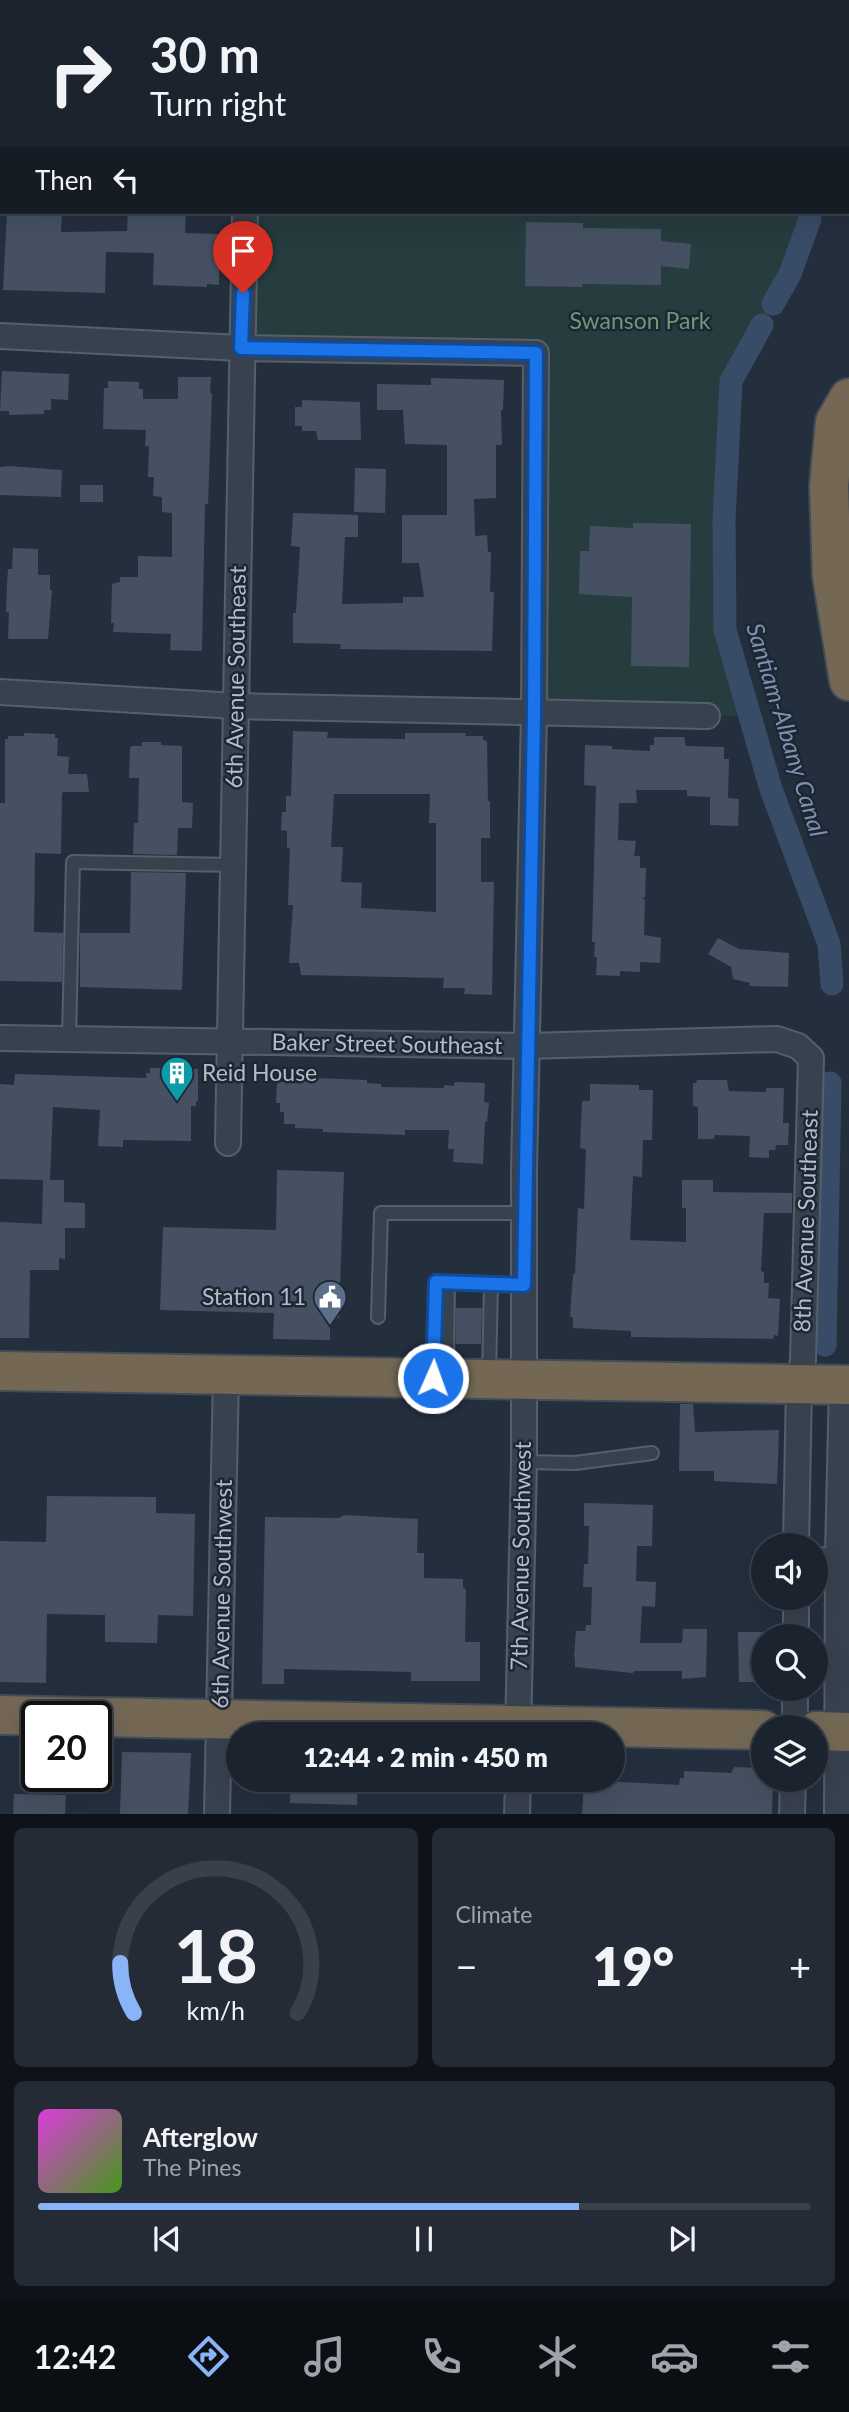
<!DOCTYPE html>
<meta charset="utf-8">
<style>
:root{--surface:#1b232e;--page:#242b36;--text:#f1f3f6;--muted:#a0a4aa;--line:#39404a;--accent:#8ab4f8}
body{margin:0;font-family:Lato,sans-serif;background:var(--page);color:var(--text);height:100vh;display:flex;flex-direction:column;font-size:26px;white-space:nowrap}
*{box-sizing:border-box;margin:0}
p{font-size:23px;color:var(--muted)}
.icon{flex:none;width:38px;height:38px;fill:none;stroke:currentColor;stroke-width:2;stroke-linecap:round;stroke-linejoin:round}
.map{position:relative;height:1814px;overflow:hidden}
.panel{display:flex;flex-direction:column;gap:14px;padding:14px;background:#0f1319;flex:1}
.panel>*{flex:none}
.hud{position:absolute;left:0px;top:0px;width:850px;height:214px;box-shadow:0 7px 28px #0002,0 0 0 2px var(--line);background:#1b232e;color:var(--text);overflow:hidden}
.buttons{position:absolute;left:751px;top:1533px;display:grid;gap:14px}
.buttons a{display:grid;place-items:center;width:77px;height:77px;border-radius:50%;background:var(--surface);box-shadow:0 7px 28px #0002,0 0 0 2px var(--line);font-size:35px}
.speed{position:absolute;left:21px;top:1701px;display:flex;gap:14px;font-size:35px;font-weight:700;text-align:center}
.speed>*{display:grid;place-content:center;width:91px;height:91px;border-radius:50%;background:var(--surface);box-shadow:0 7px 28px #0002,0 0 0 2px var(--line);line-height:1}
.speed .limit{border:4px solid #111;border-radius:10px;background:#fff;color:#111}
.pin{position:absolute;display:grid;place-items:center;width:60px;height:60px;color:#fff;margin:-72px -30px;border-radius:50% 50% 50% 0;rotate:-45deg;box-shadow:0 0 7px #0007}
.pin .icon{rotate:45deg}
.me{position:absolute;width:77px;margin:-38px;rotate:2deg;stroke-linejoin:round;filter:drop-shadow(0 0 5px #0008)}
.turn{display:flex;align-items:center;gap:24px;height:147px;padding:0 35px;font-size:32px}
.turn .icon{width:91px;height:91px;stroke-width:2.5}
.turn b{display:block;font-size:49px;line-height:60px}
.then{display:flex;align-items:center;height:66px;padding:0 35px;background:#0003;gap:14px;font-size:26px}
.big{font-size:52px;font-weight:800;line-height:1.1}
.panel .card{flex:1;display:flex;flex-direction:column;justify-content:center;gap:10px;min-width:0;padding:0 24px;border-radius:10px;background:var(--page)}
.panel .dial{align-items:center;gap:0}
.dial svg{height:182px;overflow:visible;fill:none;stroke:var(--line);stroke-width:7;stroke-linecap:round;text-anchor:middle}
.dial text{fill:var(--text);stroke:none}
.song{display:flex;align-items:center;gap:21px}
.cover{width:84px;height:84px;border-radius:10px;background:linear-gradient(135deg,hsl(300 70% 55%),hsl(100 70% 35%))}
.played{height:7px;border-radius:4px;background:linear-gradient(90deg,var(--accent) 70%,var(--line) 70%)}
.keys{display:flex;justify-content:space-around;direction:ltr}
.heat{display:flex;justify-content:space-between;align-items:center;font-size:38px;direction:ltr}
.panel .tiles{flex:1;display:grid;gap:14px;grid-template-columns:1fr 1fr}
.card:last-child{grid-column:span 2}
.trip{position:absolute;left:226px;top:1722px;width:399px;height:70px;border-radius:35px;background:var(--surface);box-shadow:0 7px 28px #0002,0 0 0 2px var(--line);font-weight:800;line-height:70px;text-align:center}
.tabs{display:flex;height:112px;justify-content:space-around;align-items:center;background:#0b0e12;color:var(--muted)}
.tabs .icon{width:49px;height:49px}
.tabs .active{color:var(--accent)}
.tabs b{font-size:32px;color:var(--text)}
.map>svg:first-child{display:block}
.green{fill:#263c3f}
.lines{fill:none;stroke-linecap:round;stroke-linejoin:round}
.canal{stroke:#394c67;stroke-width:23}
.building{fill:#455162;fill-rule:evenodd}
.lane-casing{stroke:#565f6c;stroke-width:16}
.street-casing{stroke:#565f6c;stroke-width:28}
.highway-casing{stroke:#434c59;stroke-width:42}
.lane{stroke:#38414e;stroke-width:12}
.street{stroke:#38414e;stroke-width:24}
.highway{stroke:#746855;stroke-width:38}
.rail-casing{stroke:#5a6575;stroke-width:8}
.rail{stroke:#1d2633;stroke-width:5;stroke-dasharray:16;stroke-linecap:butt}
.route-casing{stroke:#114b97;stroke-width:18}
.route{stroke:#1a73e8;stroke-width:12}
.labels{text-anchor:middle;stroke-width:5;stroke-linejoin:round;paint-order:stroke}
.park-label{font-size:23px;fill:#6b9a76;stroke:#1d2633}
.street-label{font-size:23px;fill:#b4bcc9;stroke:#1d2633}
.poi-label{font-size:23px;fill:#b4bcc9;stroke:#1d2633;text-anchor:start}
.water-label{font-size:24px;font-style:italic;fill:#7c92b1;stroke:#1d2633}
</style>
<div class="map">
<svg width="849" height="1814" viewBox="0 0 849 1814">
<rect width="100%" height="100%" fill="#242f3e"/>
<path class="green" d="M245 212H809L810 219 790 274 731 381 724 520 725 630 749 716 534 714 536 353 241 348Z"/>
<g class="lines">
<g class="canal">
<path d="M679 0V2"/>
<path d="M773 304 790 274 810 219 809 212"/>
<path d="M762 325 731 381 724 520 725 630 771 789 829 944 832 984"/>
<path d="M825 1345 830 1083"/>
</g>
</g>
<g class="building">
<path d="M7 212H62L61 232 127 231 128 212H186L185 233 219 234V285L207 284V287L153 285 154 253 106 252 105 293 3 290Z"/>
<path d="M526 222 583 223V228L661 229V241L691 244 689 269 661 266V285L582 284 583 287 525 286Z"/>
<path d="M2 371 69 374 68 400 51 399V410H44V414L9 415V411H0Z"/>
<path d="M178 377H211L210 393H212L208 504H205L202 651 170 650 171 634 113 632 114 623H111L112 584 120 582V577H138V556L172 557V513L162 512V497L153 496 154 477H148L149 446H145L146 430 103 429 104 388H108V381L139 382V389H143V399H178Z"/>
<path d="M431 378 504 380 503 410H501L502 445H496V498L474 499 475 536 487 535 488 552H491L490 592H494L492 651 340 649 341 644 293 643V613H296L300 547 291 546 293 513 358 515V537H345L342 604 403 603V597H424L419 563H402V515H447V445L405 444 403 410H377V384L431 385Z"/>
<path d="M302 400 360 402 361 440H318L316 431H302V426H295V407H302Z"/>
<path d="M9 466 62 470 61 497 0 495V467Z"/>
<path d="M355 468 386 469 385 513 354 512Z"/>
<rect x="80" y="485" width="23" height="17"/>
<path d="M633 523 691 524 689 667 631 666 632 597 579 594 580 551H589L590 526 633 528Z"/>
<path d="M13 548 38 549V575H50V590H52L48 639H8L9 612H6L7 586 8 569H12Z"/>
<path d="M293 731 328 732 327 738 405 739V733H466L465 736H483V740L487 741 488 801H490V838H481V882H494L492 995 464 994 465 988H443L444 978 301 975 299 963H289L293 905H288L290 848H287V831L281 830 282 812H286V796H291ZM334 794H430L429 823H436V912L361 908 362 883 341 882 343 847H331Z"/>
<path d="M24 733 55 734V738H58L57 756 69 757 68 774H87L89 792H63L62 794 61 854 35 853 34 932 63 933 62 982 0 981V803H5V739H8V736H24Z"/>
<path d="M654 737H684L686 746 724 747V759H729L728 798 739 799 738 826 710 825V797L687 796V790H636L637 803H619L618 840 636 841 634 856H640V868H646L645 898 641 897 645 900 644 935 661 938 660 963 640 962V972L620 971V976L596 975 597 957H594L595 942H592L596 786 584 785 585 745 612 746V749L650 751V745H654Z"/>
<path d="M142 742H161V745L182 746V802L193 803 192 828H178L177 855 133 854 134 823H138L139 778H129L130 750 131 746H142Z"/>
<path d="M131 872 186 873 182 990 80 987V933H130Z"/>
<path d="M718 938 739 949 789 953 788 987 749 986 750 983 733 979 731 967 708 954Z"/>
<path d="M150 1068 198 1069V1101H196V1106H191V1141L123 1140V1147L98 1146 100 1110 53 1107 50 1180H64V1202L85 1203V1228H65V1259L59 1258V1270H30L29 1338H0V1222L42 1224 43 1180 0 1179V1084L14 1085 15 1074 146 1078V1073H150Z"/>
<path d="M297 1074H315V1078L367 1080V1083L381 1084V1087L444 1088V1085L454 1086V1083L459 1082 485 1083 484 1102 489 1103 487 1122 485 1121 483 1164 453 1162 454 1149H448L449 1130H405V1135L323 1132V1129L295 1128V1124H284V1112H280V1103H276L277 1082H285V1077H298Z"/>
<path d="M697 1080H727L729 1091 766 1092V1088H784L783 1123H789L788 1145H776L775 1150H769V1158L749 1157 750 1136 715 1135 714 1139H698V1107L693 1106V1083H696Z"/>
<path d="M590 1084 639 1085V1090H653L652 1140H643L642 1177 633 1176 630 1240 686 1242V1208H682V1180H713V1192L792 1193V1213H764L761 1271 764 1272V1283H769L768 1298 780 1299 778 1336 774 1335 773 1339 631 1337V1331L573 1328V1317H570L573 1274H575L578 1208 584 1209 586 1149 580 1148 582 1101H590Z"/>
<path d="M277 1170 344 1172 339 1318H330V1340L273 1339 274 1313 160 1310 163 1227 276 1230Z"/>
<path d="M456 1308H482L481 1344H456Z"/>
<path d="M680 1404H693L695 1432 779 1430 777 1484 714 1481V1471H679Z"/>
<path d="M47 1496 156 1497V1513L195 1514 193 1616 158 1615 157 1643 105 1642V1615L47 1614 46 1683 0 1682V1541L46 1542Z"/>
<path d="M584 1503 653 1505 652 1546H637L636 1581 656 1582 655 1607 642 1606 640 1643H682L683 1629H707L706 1677 682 1679V1671H634L633 1673 575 1667V1657H574L576 1631H585L586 1625H591L592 1587H583L584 1564H588L589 1526H584Z"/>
<path d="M344 1515 418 1519 417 1553H424V1578L463 1579V1588L466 1589 465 1642H480V1681H411V1672L284 1669V1684H262L265 1517 339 1518Z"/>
<path d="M738 1632H763V1682H739Z"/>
<path d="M122 1752 191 1753 188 1814H120Z"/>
<path d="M734 1767 763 1768V1780H773L772 1814H582L584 1780 679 1785 680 1778H684V1771L731 1773Z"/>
<path d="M290 1780H358L357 1805 290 1803Z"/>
<path d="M14 1794 66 1795 65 1814H13Z"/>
</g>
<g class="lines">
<defs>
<g id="lane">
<path d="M69 1040 73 862 233 865"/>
<path d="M378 1317 381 1213H524"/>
<path d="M447 1373 448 1282"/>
<path d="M433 1374 436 1282 524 1285"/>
<path d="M489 1375 491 1284"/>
<path d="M524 1462 575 1463 652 1453"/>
<path d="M816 1554 838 1555"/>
</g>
<g id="street">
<path d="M145 0 230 2"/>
<path d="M251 2V0"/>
<path d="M553 2V0"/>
<path d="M0 336 241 348 536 353 534 714 524 1171V1462L518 1734"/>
<path d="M0 692 236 706 707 716"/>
<path d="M0 1038 527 1046 777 1039 798 1046 811 1058 803 1360 799 1385 796 1545"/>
<path d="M228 1143 245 212"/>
<path d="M796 1636V1598"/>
<path d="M795 1727V1689"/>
<path d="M217 1814 226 1375"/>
<path d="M517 1814 518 1780"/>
<path d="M792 1814 793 1780"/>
<path d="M837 1814 838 1555 842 1385"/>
</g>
<g id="highway">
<path d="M849 398 835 422 829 486 832 576 849 681"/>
<path d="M0 1371 849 1385"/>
<path d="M0 1715 93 1717"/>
<path d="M96 1717 763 1730"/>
<path d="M816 1731 849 1732"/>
</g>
</defs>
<use href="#lane" class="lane-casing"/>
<use href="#street" class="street-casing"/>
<use href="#highway" class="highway-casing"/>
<use href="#lane" class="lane"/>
<use href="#street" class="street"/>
<use href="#highway" class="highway"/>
<defs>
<path id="rail" d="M769 0 770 2"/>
</defs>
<use href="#rail" class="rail-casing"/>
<use href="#rail" class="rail"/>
</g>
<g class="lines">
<defs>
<path id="route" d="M243 293 241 348 536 353 534 714 524 1285 436 1282 433 1378"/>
</defs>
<use href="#route" class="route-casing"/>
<use href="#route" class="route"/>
</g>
<defs>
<symbol id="building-pin" viewBox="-11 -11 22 30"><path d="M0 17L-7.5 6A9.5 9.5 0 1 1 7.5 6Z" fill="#0f9aa8" stroke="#1d2633"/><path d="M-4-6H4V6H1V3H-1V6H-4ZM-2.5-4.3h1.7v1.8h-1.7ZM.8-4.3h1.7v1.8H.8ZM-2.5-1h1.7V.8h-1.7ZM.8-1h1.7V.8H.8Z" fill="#fff"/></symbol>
<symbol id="civic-pin" viewBox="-11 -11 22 30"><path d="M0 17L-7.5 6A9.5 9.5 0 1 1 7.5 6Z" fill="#5c6f8a" stroke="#1d2633"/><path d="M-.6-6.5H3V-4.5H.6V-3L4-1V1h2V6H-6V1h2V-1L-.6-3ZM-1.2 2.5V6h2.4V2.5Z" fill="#fff"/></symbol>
</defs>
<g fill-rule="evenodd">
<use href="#building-pin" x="158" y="1054" width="38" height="52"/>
<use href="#civic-pin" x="311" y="1278" width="38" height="52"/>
</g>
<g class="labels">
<g class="park-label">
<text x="640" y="329">Swanson Park</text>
</g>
<g class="street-label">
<text transform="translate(236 677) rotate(-89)" y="8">6th Avenue Southeast</text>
<text transform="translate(387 1044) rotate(1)" y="8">Baker Street Southeast</text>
<text transform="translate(806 1221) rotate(-88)" y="8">8th Avenue Southeast</text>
<text transform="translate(521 1556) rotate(-89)" y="8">7th Avenue Southwest</text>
<text transform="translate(222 1594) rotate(-89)" y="8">6th Avenue Southwest</text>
</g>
<g class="poi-label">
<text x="202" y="1081">Reid House</text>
<text x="306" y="1305" text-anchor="end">Station 11</text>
</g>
<g class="water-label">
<text transform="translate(786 730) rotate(73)" y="8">Santiam-Albany Canal</text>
</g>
</g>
</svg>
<div class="buttons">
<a><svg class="icon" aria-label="sound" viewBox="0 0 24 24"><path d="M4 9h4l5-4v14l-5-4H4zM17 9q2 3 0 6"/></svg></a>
<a><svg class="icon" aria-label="search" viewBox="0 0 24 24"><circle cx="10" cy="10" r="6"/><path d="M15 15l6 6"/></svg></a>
<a><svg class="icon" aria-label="layers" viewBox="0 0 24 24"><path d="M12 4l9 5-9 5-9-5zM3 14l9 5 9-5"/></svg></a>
</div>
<div class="speed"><div class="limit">20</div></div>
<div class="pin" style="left:243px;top:293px;background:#d93025"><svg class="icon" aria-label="arrive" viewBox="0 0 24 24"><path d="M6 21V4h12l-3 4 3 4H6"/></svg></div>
<svg class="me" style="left:433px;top:1378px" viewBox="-20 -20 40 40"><circle r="17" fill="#1a73e8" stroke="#fff" stroke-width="3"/><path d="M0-11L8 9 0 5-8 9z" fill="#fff"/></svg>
<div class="trip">12:44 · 2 min · 450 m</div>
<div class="hud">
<div class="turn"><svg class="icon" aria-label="right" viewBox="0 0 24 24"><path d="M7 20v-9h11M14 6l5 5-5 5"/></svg><div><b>30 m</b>Turn right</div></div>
<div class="then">Then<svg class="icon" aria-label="left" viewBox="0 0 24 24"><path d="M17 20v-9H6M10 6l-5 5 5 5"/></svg></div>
</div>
</div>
<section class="panel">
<div class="tiles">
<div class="card dial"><svg viewBox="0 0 100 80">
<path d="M14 69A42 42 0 1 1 86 69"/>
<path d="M14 69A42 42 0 0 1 8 47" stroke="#8ab4f8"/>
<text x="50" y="56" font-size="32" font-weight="700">18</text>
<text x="50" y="72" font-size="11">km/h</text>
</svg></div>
<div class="card"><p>Climate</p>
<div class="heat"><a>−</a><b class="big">19°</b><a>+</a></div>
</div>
<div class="card">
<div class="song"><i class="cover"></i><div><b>Afterglow</b><p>The Pines</p></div></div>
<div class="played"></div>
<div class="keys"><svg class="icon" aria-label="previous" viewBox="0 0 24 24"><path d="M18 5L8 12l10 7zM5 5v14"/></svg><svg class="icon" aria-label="pause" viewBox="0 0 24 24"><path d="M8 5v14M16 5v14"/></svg><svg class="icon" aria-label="next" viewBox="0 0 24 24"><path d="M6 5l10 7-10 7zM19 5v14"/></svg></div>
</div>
</div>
</section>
<nav class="tabs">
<b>12:42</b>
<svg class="icon active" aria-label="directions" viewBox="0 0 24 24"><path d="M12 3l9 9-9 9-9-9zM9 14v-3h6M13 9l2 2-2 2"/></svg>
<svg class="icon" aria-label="music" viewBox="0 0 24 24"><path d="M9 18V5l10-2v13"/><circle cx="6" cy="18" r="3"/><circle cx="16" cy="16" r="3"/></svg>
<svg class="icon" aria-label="phone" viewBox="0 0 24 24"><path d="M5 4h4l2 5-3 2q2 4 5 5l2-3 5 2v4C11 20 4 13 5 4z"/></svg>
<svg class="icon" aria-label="climate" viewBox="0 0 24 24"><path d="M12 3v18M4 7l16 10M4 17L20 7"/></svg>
<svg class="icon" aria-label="car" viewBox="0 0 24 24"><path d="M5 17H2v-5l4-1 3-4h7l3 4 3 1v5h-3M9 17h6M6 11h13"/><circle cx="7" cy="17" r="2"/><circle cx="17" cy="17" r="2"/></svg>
<svg class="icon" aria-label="filters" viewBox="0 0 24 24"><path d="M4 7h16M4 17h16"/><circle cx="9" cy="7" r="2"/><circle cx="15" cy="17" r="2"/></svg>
</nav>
